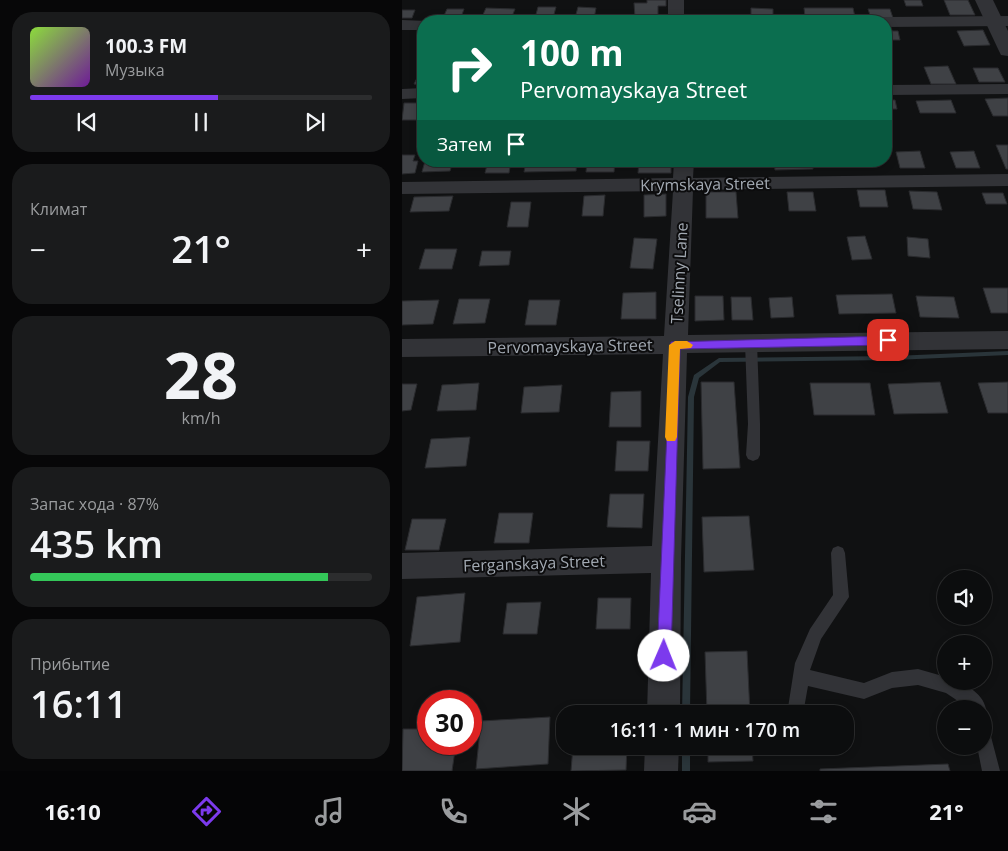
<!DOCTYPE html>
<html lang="ru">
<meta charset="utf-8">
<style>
:root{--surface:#0c0d0e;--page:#1a1b1c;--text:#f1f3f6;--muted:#9a9c9e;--line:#2c2d2e;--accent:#7c3aed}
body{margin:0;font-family:"Open Sans",sans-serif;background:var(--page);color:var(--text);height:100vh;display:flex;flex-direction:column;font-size:19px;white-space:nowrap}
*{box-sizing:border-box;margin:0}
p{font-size:16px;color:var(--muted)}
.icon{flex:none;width:28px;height:28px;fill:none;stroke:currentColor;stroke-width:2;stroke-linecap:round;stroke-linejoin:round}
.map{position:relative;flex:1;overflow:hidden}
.details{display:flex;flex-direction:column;gap:12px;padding:12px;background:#070708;width:402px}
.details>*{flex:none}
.guide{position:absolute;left:15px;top:15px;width:475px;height:152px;border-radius:20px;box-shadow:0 2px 8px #0003,0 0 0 1px var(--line);background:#0b6e4f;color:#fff;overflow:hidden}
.controls{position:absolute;left:535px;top:570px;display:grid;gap:10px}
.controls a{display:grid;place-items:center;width:55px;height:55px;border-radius:50%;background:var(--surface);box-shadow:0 2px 8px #0003,0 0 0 1px var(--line);font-size:25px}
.speed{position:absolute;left:15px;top:690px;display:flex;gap:10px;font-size:25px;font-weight:700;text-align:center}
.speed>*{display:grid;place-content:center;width:65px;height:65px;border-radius:50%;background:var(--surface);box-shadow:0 2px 8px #0003,0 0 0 1px var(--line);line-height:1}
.speed .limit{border:8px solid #d22;background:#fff;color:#111}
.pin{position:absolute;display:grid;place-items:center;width:42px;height:42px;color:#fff;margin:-21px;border-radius:10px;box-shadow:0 2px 8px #0006}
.me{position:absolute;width:55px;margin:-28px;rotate:1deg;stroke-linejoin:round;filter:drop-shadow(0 0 4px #0008)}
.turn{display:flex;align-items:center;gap:18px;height:105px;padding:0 20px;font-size:22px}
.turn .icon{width:65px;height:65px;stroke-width:2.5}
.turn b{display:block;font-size:35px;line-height:42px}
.then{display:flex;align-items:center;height:48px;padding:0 20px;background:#0003;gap:10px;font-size:19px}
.big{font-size:38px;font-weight:600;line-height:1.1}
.details .tile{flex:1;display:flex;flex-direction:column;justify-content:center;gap:8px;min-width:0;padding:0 18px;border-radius:20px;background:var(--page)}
.details .dial{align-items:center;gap:0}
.dial b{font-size:65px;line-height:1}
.song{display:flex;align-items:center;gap:15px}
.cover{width:60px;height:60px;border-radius:8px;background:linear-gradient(135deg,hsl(90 70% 55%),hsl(280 70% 35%))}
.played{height:5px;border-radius:2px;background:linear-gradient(90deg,var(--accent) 55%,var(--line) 55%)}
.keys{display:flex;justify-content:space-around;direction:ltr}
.heat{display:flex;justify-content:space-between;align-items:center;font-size:28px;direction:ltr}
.charge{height:8px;border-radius:4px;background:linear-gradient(90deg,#34c759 87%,var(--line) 0)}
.trip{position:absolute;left:154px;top:705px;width:298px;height:50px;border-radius:20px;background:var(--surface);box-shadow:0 2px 8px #0003,0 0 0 1px var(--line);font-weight:600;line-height:50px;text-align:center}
.tabs{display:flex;height:80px;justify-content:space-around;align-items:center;background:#050506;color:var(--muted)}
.tabs .icon{width:35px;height:35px}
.tabs .selected{color:var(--accent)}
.tabs b{font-size:22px;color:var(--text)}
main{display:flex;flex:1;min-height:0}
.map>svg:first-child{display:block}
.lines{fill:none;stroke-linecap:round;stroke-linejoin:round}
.stream{fill:#2a353a;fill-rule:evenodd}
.building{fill:#3f4145;stroke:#2a2b2e}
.service{fill:#323337;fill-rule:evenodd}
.minor{fill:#323337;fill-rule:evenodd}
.tertiary{fill:#323337;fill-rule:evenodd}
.route{fill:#7c3aed;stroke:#51269a}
.slow{fill:#f59e0b}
.labels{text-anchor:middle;stroke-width:4;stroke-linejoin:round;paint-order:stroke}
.street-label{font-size:16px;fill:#a2a9b2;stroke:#0c0c0d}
</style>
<main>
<section class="details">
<div class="tile">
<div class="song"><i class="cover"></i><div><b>100.3 FM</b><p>Музыка</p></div></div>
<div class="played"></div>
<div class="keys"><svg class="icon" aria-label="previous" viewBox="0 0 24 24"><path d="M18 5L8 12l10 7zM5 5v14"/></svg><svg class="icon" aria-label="pause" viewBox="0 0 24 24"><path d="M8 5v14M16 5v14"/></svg><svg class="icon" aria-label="next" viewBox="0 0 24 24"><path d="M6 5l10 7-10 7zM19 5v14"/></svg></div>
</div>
<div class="tile"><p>Климат</p>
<div class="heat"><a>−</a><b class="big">21°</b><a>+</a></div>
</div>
<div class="tile dial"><b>28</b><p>km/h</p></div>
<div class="tile"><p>Запас хода · 87%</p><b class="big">435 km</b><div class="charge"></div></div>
<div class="tile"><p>Прибытие</p><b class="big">16:11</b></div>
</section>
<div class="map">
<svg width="606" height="771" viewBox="0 0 606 771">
<rect width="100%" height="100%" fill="#101112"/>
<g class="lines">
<g class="stream">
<path d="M606 351V355L492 360 318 362 297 378 292 397 288 714H280L286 397 292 375 317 358 492 356Z"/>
<rect x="280" y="746" width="8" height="25"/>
</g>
</g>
<g class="building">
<path d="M245 0H264V6H256V18H233L232 3H245Z"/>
<path d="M502 0H519L521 6H504Z"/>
<path d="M542 0H566L573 15H548Z"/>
<path d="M136 7H154L151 18H133Z"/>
<path d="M176 7 194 8 192 19 173 18Z"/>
<path d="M84 8 113 9 109 19H79Z"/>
<path d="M349 8 371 9V17H349Z"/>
<path d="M402 8H451L453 17H403Z"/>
<path d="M45 9H62L58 20H40Z"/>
<path d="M466 9H488L491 18H469Z"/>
<path d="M0 10H13L10 18H0Z"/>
<path d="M581 30 588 45 562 46 555 31Z"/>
<path d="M484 31H496L498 40H484Z"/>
<path d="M546 66 554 84H529L522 67Z"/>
<path d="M571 68H596L603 82H577Z"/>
<path d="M17 74H21V85L12 84Z"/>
<path d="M606 98V116H591L583 99Z"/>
<path d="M484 100H493L495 109H484Z"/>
<path d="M549 100 554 113H518L514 101Z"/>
<path d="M2 103H21V120H0Z"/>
<path d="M594 145H606V169H604Z"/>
<path d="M518 151 523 168H498L494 152Z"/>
<path d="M572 151 578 168H554L548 152Z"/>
<path d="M0 155H13L11 161H16L13 173 0 174Z"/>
<path d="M23 161H51L48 171 20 172Z"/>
<path d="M86 161H109L107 173H83Z"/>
<path d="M124 161H175L174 171 122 172Z"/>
<path d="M185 161H213L212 172H184Z"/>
<path d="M237 161H269V173H236Z"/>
<path d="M301 161H330V165L301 166Z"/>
<path d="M372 161H410L411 169 373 170Z"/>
<path d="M455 190H483L486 207H458Z"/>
<path d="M507 191 535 192 540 210 511 209Z"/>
<path d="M304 192H334L336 218H304Z"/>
<path d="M385 192H411L414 211H387Z"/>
<path d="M580 193H601L605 204H584Z"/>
<path d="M264 194V216L242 217V195Z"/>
<path d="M203 195 201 216H180L182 196Z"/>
<path d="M51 196 47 211 8 212 12 197Z"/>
<path d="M109 202H129L126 227H105Z"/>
<path d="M463 236 470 259 450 260 445 237Z"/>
<path d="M505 237 526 239 528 258 506 256Z"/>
<path d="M232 238 255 239 251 269 228 268Z"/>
<path d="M23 249H55L50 269H17Z"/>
<path d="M80 251H109L107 265 77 266Z"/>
<path d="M581 288H606V313H589Z"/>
<path d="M254 292V319H219L221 293Z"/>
<path d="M490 294 494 313 437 314 434 295Z"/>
<path d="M293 296H321L322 320 293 321Z"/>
<path d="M514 296 552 297 557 318 518 317Z"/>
<path d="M329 297H349L351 320H330Z"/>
<path d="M390 297 392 317 369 318 367 298Z"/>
<path d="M57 299H88L83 323 51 324Z"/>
<path d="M37 300 31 324 0 325V301Z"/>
<path d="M127 300H158L154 325H123Z"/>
<path d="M299 382H332L338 468 301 469Z"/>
<path d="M538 382 546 413 492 414 486 384Z"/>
<path d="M606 382V413H586L576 383Z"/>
<path d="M77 383 74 410 35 411 40 385Z"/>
<path d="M408 383H468L473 415H412Z"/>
<path d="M0 384H15L9 410 0 411Z"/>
<path d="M160 385 157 412 119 413 122 387Z"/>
<path d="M239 391V427H207L209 392Z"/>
<path d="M68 437 64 466 23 468 29 439Z"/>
<path d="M215 441H248L246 471H213Z"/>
<path d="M208 494H242L240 528 205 527Z"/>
<path d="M97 513H131L127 543H92Z"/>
<path d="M347 516 352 570 302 572 300 517Z"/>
<path d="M10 519H44L37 550H3Z"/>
<path d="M63 593 58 642 8 646 15 597Z"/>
<path d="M196 598H229L228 629H194Z"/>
<path d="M139 602 135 634H101L105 603Z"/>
<path d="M345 651 348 714H305L303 652Z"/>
<path d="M148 717 146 764 74 769 79 721Z"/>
<path d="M1 729H26V744H54L50 771H0Z"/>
<path d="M171 746H225L224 770 169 771Z"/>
<path d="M306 746H350L351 761 306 762Z"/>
<path d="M546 764 548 771H418V769Z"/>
</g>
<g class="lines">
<g class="service">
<path d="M349 339 355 343 358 424V455L356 459 351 461 346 459 344 455 346 424 343 343Z"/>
<path d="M436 546 441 548 443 553 447 597 419 639 408 670 462 683 490 672 516 669 544 677V681C560 681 581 692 584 709L582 715 581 709H568L544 693 516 685 490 688 462 699 406 686 401 714H385L393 663 408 629 431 595 429 553 431 548Z"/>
<path d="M581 727 587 729 598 771H580L575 746H581Z"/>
</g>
<g class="minor">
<rect x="266" y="0" width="16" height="21"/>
<path d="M606 16V26L484 27V21H476L484 17Z"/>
<path d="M0 20 25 21H21V30H0Z"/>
<path d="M606 84V94L484 95V85Z"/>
<path d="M21 88V98L0 99V89Z"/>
<path d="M272 161H292L291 178 606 174V186L291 190 286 335 606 331V349L285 353 279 559 278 714H245L249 573 0 579V553L250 546 261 354 0 357V339L262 336 271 191 0 194V182L271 178Z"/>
<path d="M243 746H277L276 771H242Z"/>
</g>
<path class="tertiary" d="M573 0H591L606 31V56L599 55 597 51Z"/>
</g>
<path class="route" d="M486 336 492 340 486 345 278 349 269 656 267 661 262 663 257 661 255 656 269 342Z"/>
<path class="slow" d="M273 341H285L291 345 289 348 278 349 275 437 273 441H265L263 437 267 345Z"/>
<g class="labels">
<g class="street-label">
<text transform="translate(303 184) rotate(-1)" y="6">Krymskaya Street</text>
<text transform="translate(277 273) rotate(-87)" y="6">Tselinny Lane</text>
<text transform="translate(168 346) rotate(-1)" y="6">Pervomayskaya Street</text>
<text transform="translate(132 563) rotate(-2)" y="6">Ferganskaya Street</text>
</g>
</g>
</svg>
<div class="controls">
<a><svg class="icon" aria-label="sound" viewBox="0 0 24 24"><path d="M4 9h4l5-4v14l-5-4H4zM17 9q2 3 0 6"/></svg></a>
<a>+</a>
<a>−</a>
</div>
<div class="speed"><div class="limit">30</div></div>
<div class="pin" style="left:486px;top:340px;background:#d93025"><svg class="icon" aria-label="arrive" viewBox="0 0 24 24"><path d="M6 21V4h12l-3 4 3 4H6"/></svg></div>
<svg class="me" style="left:262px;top:656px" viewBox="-20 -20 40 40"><circle r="19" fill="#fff"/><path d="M0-13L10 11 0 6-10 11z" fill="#7c3aed"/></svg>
<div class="trip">16:11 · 1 мин · 170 m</div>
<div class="guide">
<div class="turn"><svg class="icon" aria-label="right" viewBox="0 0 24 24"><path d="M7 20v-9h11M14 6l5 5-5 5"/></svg><div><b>100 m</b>Pervomayskaya Street</div></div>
<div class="then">Затем<svg class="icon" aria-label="arrive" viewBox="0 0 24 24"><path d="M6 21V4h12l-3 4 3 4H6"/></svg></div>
</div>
</div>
</main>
<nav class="tabs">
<b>16:10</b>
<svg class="icon selected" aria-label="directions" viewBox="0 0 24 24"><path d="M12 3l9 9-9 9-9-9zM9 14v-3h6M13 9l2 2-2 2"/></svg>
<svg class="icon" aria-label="music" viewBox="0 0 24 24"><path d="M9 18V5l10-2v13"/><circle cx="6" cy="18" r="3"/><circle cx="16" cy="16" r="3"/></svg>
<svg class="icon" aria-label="phone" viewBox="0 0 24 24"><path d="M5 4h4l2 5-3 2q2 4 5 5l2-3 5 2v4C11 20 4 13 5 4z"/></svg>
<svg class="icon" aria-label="climate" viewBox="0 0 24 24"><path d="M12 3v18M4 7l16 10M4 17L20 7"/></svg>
<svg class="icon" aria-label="car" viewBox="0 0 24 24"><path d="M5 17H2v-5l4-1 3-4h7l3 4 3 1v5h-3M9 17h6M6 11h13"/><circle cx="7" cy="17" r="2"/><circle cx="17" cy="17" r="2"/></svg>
<svg class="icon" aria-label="filters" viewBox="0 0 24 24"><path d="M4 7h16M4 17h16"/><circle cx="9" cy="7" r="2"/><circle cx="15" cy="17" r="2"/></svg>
<b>21°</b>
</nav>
